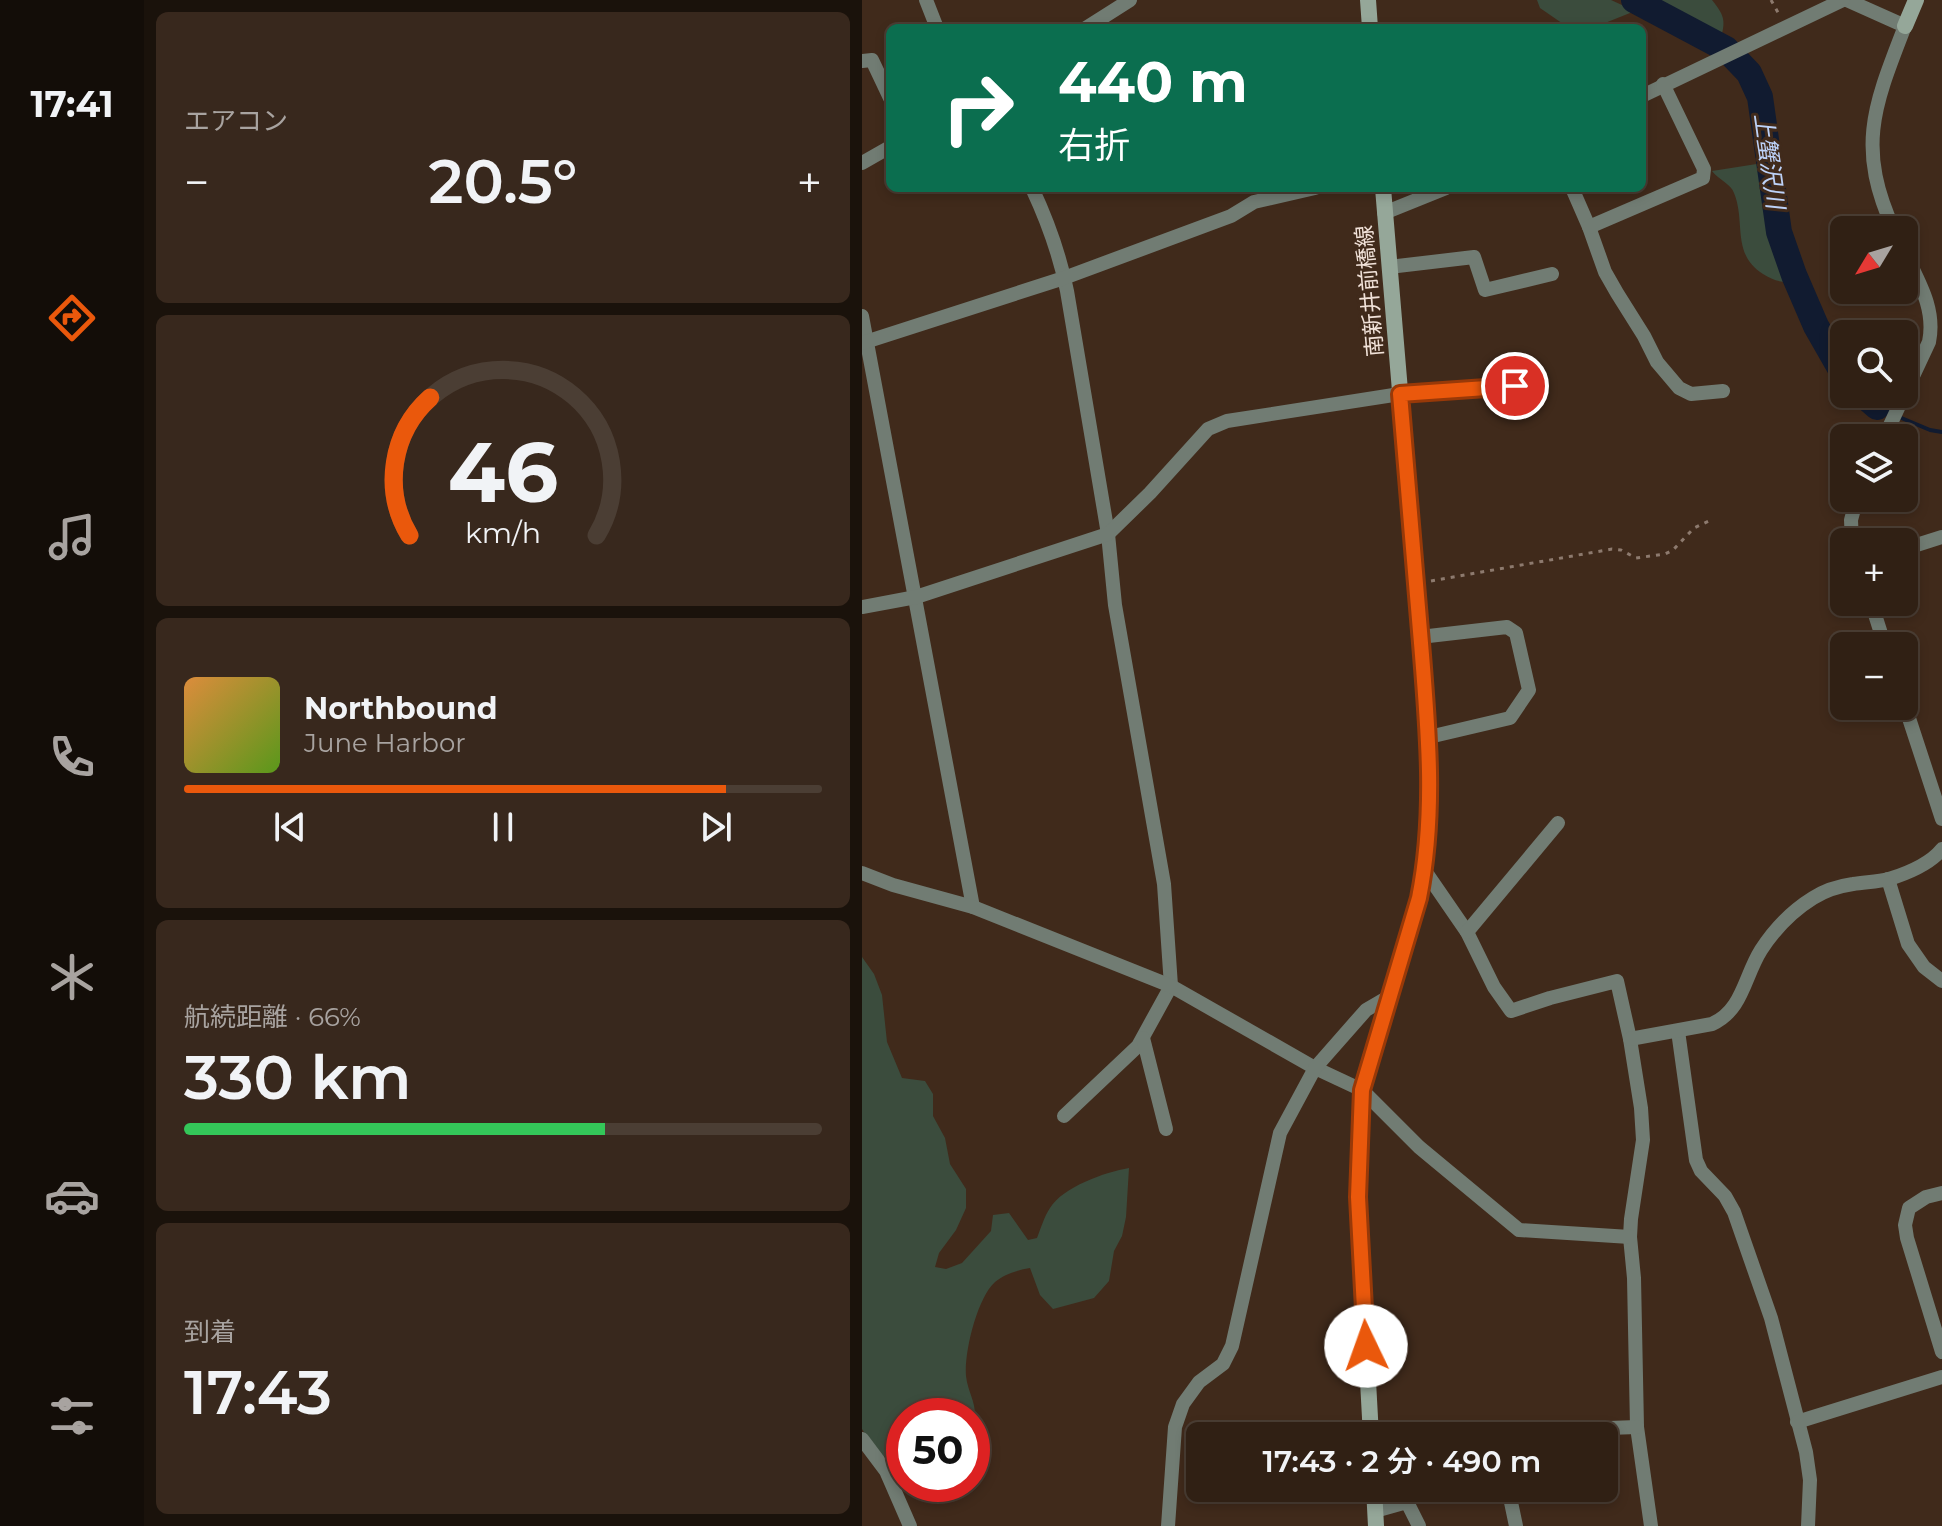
<!DOCTYPE html>
<html lang="ja">
<meta charset="utf-8">
<style>
:root{--surface:#302014;--page:#38281d;--text:#f1f3f6;--muted:#a8a3a0;--line:#4b3e34;--accent:#ea580c}
body{margin:0;font-family:Montserrat,"Noto Sans JP",sans-serif;background:var(--page);color:var(--text);height:100vh;display:flex;flex-direction:column;font-size:30px;white-space:nowrap}
*{box-sizing:border-box;margin:0}
p{font-size:26px;color:var(--muted)}
.icon{flex:none;width:44px;height:44px;fill:none;stroke:currentColor;stroke-width:2;stroke-linecap:round;stroke-linejoin:round}
.map{position:relative;flex:1;overflow:hidden}
.panel{display:flex;flex-direction:column;gap:12px;padding:12px;background:#1a120b;width:718px}
.panel>*{flex:none}
.hud{position:absolute;left:24px;top:24px;width:760px;height:168px;border-radius:12px;box-shadow:0 4px 12px #0003,0 0 0 2px var(--line);background:#0b6e4f;color:#fff;overflow:hidden}
.needle{width:52px;rotate:232deg}
.controls{position:absolute;left:968px;top:216px;display:grid;gap:16px}
.controls a{display:grid;place-items:center;width:88px;height:88px;border-radius:12px;background:var(--surface);box-shadow:0 4px 12px #0003,0 0 0 2px var(--line);font-size:40px}
.speed{position:absolute;left:24px;top:1398px;display:flex;gap:16px;font-size:40px;font-weight:700;text-align:center}
.speed>*{display:grid;place-content:center;width:104px;height:104px;border-radius:50%;background:var(--surface);box-shadow:0 4px 12px #0003,0 0 0 2px var(--line);line-height:1}
.speed .limit{border:12px solid #d22;background:#fff;color:#111}
.pin{position:absolute;display:grid;place-items:center;width:68px;height:68px;color:#fff;margin:-34px;border:4px solid #fff;border-radius:50%;box-shadow:0 2px 8px #0007}
.me{position:absolute;width:88px;margin:-44px;rotate:357deg;stroke-linejoin:round;filter:drop-shadow(0 0 6px #0008)}
.turn{display:flex;align-items:center;gap:28px;height:168px;padding:0 40px;font-size:36px}
.turn .icon{width:104px;height:104px;stroke-width:2.5}
.turn b{display:block;font-size:56px;line-height:68px}
.big{font-size:60px;font-weight:600;line-height:1.1}
.panel .card{flex:1;display:flex;flex-direction:column;justify-content:center;gap:12px;min-width:0;padding:0 28px;border-radius:12px;background:var(--page)}
.panel .dial{align-items:center;gap:0}
.dial svg{height:208px;overflow:visible;fill:none;stroke:var(--line);stroke-width:7;stroke-linecap:round;text-anchor:middle}
.dial text{fill:var(--text);stroke:none}
.song{display:flex;align-items:center;gap:24px}
.cover{width:96px;height:96px;border-radius:12px;background:linear-gradient(135deg,hsl(30 70% 55%),hsl(90 70% 35%))}
.played{height:8px;border-radius:4px;background:linear-gradient(90deg,var(--accent) 85%,var(--line) 85%)}
.keys{display:flex;justify-content:space-around;direction:ltr}
.heat{display:flex;justify-content:space-between;align-items:center;font-size:44px;direction:ltr}
.charge{height:12px;border-radius:6px;background:linear-gradient(90deg,#34c759 66%,var(--line) 0)}
.trip{position:absolute;left:324px;top:1422px;width:432px;height:80px;border-radius:12px;background:var(--surface);box-shadow:0 4px 12px #0003,0 0 0 2px var(--line);font-weight:600;line-height:80px;text-align:center}
main{display:flex;flex:1;min-height:0}
.dock{display:flex;flex-direction:column;width:144px;justify-content:space-around;align-items:center;background:#130d08;color:var(--muted)}
.dock .icon{width:56px;height:56px}
.dock .active{color:var(--accent)}
.dock b{font-size:36px;color:var(--text)}
.map>svg:first-child{display:block}
.green{fill:#3b4c3d}
.lines{fill:none;stroke-linecap:round;stroke-linejoin:round}
.stream{stroke:#111b30;stroke-width:4}
.river{stroke:#111b30;stroke-width:26}
.path{stroke:#8d7a6e;stroke-width:3;stroke-dasharray:4 6;stroke-linecap:butt}
.street{stroke:#717c73;stroke-width:14}
.secondary{stroke:#95a799;stroke-width:16}
.route-casing{stroke:#983908;stroke-width:20}
.route{stroke:#ea580c;stroke-width:14}
.labels{text-anchor:middle;stroke-width:6;stroke-linejoin:round;paint-order:stroke}
.street-label{font-size:22px;fill:#f1e2d9;stroke:#402a1b}
.water-label{font-size:24px;font-style:italic;fill:#bdd2f8;stroke:#402a1b}
</style>
<main>
<nav class="dock">
<b>17:41</b>
<svg class="icon active" aria-label="directions" viewBox="0 0 24 24"><path d="M12 3l9 9-9 9-9-9zM9 14v-3h6M13 9l2 2-2 2"/></svg>
<svg class="icon" aria-label="music" viewBox="0 0 24 24"><path d="M9 18V5l10-2v13"/><circle cx="6" cy="18" r="3"/><circle cx="16" cy="16" r="3"/></svg>
<svg class="icon" aria-label="phone" viewBox="0 0 24 24"><path d="M5 4h4l2 5-3 2q2 4 5 5l2-3 5 2v4C11 20 4 13 5 4z"/></svg>
<svg class="icon" aria-label="climate" viewBox="0 0 24 24"><path d="M12 3v18M4 7l16 10M4 17L20 7"/></svg>
<svg class="icon" aria-label="car" viewBox="0 0 24 24"><path d="M5 17H2v-5l4-1 3-4h7l3 4 3 1v5h-3M9 17h6M6 11h13"/><circle cx="7" cy="17" r="2"/><circle cx="17" cy="17" r="2"/></svg>
<svg class="icon" aria-label="filters" viewBox="0 0 24 24"><path d="M4 7h16M4 17h16"/><circle cx="9" cy="7" r="2"/><circle cx="15" cy="17" r="2"/></svg>
</nav>
<section class="panel">
<div class="card"><p>エアコン</p>
<div class="heat"><a>−</a><b class="big">20.5°</b><a>+</a></div>
</div>
<div class="card dial"><svg viewBox="0 0 100 80">
<path d="M14 69A42 42 0 1 1 86 69"/>
<path d="M14 69A42 42 0 0 1 22 16" stroke="#ea580c"/>
<text x="50" y="56" font-size="32" font-weight="700">46</text>
<text x="50" y="72" font-size="11">km/h</text>
</svg></div>
<div class="card">
<div class="song"><i class="cover"></i><div><b>Northbound</b><p>June Harbor</p></div></div>
<div class="played"></div>
<div class="keys"><svg class="icon" aria-label="previous" viewBox="0 0 24 24"><path d="M18 5L8 12l10 7zM5 5v14"/></svg><svg class="icon" aria-label="pause" viewBox="0 0 24 24"><path d="M8 5v14M16 5v14"/></svg><svg class="icon" aria-label="next" viewBox="0 0 24 24"><path d="M6 5l10 7-10 7zM19 5v14"/></svg></div>
</div>
<div class="card"><p>航続距離 · 66%</p><b class="big">330 km</b><div class="charge"></div></div>
<div class="card"><p>到着</p><b class="big">17:43</b></div>
</section>
<div class="map">
<svg width="1080" height="1526" viewBox="0 0 1080 1526">
<rect width="100%" height="100%" fill="#402a1b"/>
<g class="green">
<path d="M675 0H749L773 11 743 23 728 27 707 28 678 8Z"/>
<path d="M790 0H850C860 13 864 18 860 34Z"/>
<path d="M901 163C901 204 912 244 925 282 916 282 909 279 901 274 869 254 884 222 872 193 869 184 857 180 850 171Z"/>
<path d="M0 957 12 974 20 995 25 1042 40 1078 63 1081 71 1094V1116L83 1138 88 1164 104 1189V1208L94 1230 77 1253 73 1267 84 1269 100 1263 129 1231 131 1215 147 1213 166 1240 175 1238C179 1228 182 1217 188 1208 201 1187 243 1172 267 1168L264 1217 260 1236 252 1251 247 1281 232 1298 191 1309 178 1295 168 1268C156 1270 142 1274 133 1282 115 1298 102 1353 104 1376 106 1393 114 1401 113 1419L110 1422V1416H42V1449L18 1458 0 1429Z"/>
</g>
<g class="lines">
<g class="stream">
<path d="M1015 407 1029 413"/>
<path d="M1037 417 1068 430 1080 432"/>
</g>
<g class="river">
<path d="M772 0 864 49 887 73 898 97 917 232 932 275 954 326 982 375"/>
<path d="M1000 394 1015 407"/>
</g>
<g class="path">
<path d="M909 0 918 16"/>
<path d="M569 581 750 549 759 550 774 558 803 554 811 550 832 528 847 521"/>
</g>
<g class="street">
<path d="M64 0 75 28"/>
<path d="M985 0 1043 26C1012 106 994 147 1032 230"/>
<path d="M224 28 268 0"/>
<path d="M0 61 10 60 28 98"/>
<path d="M780 96 981 0"/>
<path d="M0 163 28 147"/>
<path d="M170 188C185 220 198 256 205 291L246 534 253 605 302 884 309 986 276 1046 202 1116"/>
<path d="M710 188 727 227 743 272 755 293 782 336 795 362 817 388 829 394 861 391"/>
<path d="M522 213 584 188"/>
<path d="M727 227 841 178 842 169 801 84"/>
<path d="M527 267 612 257 623 290 690 274"/>
<path d="M0 316 111 907"/>
<path d="M0 343 202 278 369 216 392 202 453 188"/>
<path d="M1022 438 1067 342C1074 308 1056 281 1042 251"/>
<path d="M990 542 989 520 995 498"/>
<path d="M1042 549 1080 537"/>
<path d="M1009 602 1023 646"/>
<path d="M0 607 54 597 246 534 288 493 346 429 365 421 538 394 653 386"/>
<path d="M558 637 645 627 654 633 667 690 648 718 567 737"/>
<path d="M1042 703 1080 819"/>
<path d="M563 871 605 932 632 987 649 1011 688 998 755 981 768 1039 779 1108 781 1140 769 1219 768 1237 772 1278 775 1427 789 1526"/>
<path d="M0 873 31 885 111 907 309 986 453 1068 500 1090 557 1147 657 1230 768 1237"/>
<path d="M1026 879 1046 944 1062 967 1080 981"/>
<path d="M605 932 696 823"/>
<path d="M816 1031 834 1160 839 1171 863 1196 872 1212 909 1318 944 1452 948 1480 946 1526"/>
<path d="M281 1038 304 1129"/>
<path d="M768 1039 850 1024C881 1010 882 977 899 950 912 930 930 911 951 898 962 891 977 886 991 884 1003 882 1016 882 1027 879 1046 873 1068 864 1080 849"/>
<path d="M1080 1193 1064 1197 1047 1208 1043 1225 1045 1238 1080 1352"/>
<path d="M935 1422 1080 1377"/>
<path d="M634 1436 633 1432 775 1427"/>
<path d="M0 1439 24 1471 48 1526"/>
<path d="M646 1488 654 1526"/>
<path d="M513 1511 545 1502 557 1526"/>
<path d="M306 1526 313 1427 321 1404 337 1382 361 1364 370 1346 418 1133 453 1068 504 1010 528 996"/>
</g>
<g class="secondary">
<path d="M506 0 508 28"/>
<path d="M1043 26 1054 0"/>
<path d="M509 1436 496 1197 499 1101 503 1075 557 898C568 841 568 795 567 737L521 188"/>
<path d="M512 1488 514 1526"/>
</g>
</g>
<g class="lines">
<defs>
<path id="route" d="M504 1346 496 1197 500 1090 557 898C574 813 566 729 559 643 552 560 545 477 538 394L653 386"/>
</defs>
<use href="#route" class="route-casing"/>
<use href="#route" class="route"/>
</g>
<g class="labels">
<g class="street-label">
<text transform="translate(507 291) rotate(-95)" y="8">南新井前橋線</text>
</g>
<g class="water-label">
<text transform="translate(907 161) rotate(82)" y="8">上蟹沢川</text>
</g>
</g>
</svg>
<div class="controls">
<a><svg class="needle" viewBox="-14 -14 28 28"><path d="M0-13l5 13h-10z" fill="#e53935"/><path d="M0 13l5-13h-10z" fill="#a8a3a0"/></svg></a>
<a><svg class="icon" aria-label="search" viewBox="0 0 24 24"><circle cx="10" cy="10" r="6"/><path d="M15 15l6 6"/></svg></a>
<a><svg class="icon" aria-label="layers" viewBox="0 0 24 24"><path d="M12 4l9 5-9 5-9-5zM3 14l9 5 9-5"/></svg></a>
<a>+</a>
<a>−</a>
</div>
<div class="speed"><div class="limit">50</div></div>
<div class="pin" style="left:653px;top:386px;background:#d93025"><svg class="icon" aria-label="arrive" viewBox="0 0 24 24"><path d="M6 21V4h12l-3 4 3 4H6"/></svg></div>
<svg class="me" style="left:504px;top:1346px" viewBox="-20 -20 40 40"><circle r="19" fill="#fff"/><path d="M0-13L10 11 0 6-10 11z" fill="#ea580c"/></svg>
<div class="trip">17:43 · 2 分 · 490 m</div>
<div class="hud">
<div class="turn"><svg class="icon" aria-label="right" viewBox="0 0 24 24"><path d="M7 20v-9h11M14 6l5 5-5 5"/></svg><div><b>440 m</b>右折</div></div>
</div>
</div>
</main>
